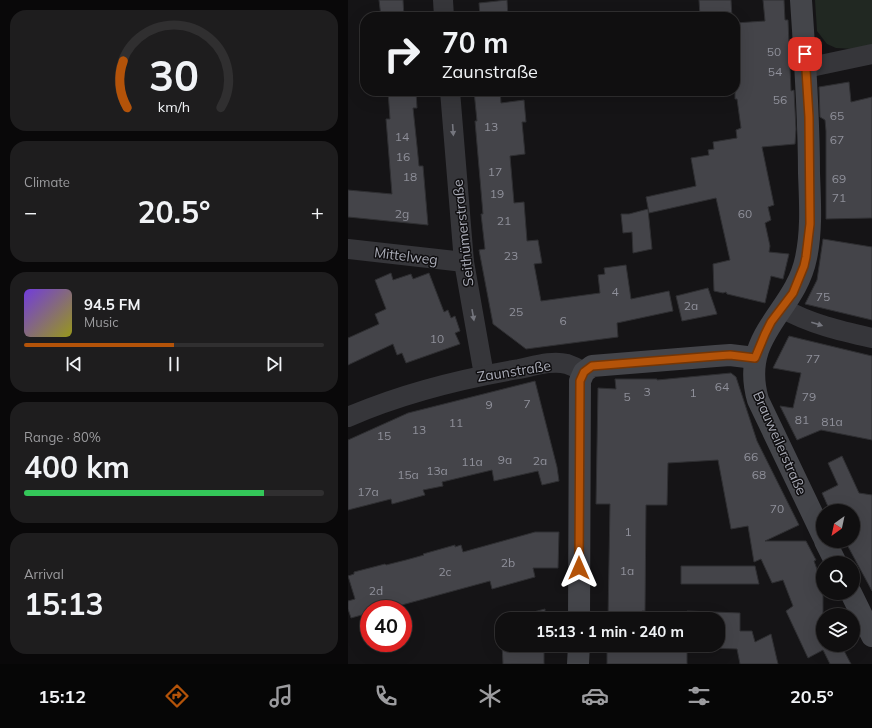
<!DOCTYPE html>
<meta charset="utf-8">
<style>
:root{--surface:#100f10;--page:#1e1d1e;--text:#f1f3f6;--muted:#9c9c9f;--line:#302f30;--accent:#b45309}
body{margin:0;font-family:Mulish,sans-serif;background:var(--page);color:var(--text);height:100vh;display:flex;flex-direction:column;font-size:15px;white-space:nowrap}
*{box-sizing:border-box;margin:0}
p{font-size:13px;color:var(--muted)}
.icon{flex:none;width:22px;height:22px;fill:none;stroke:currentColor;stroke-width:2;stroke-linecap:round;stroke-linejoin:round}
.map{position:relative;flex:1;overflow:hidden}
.sheet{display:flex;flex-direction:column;gap:10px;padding:10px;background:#090809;width:348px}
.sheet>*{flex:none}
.guide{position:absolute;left:12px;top:12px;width:380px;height:84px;border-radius:16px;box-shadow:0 4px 16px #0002,0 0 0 1px var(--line);background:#100f10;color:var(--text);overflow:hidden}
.needle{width:26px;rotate:213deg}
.fabs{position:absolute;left:468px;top:504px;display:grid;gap:8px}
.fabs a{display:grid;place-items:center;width:44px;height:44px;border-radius:50%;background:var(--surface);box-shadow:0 4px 16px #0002,0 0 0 1px var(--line);font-size:20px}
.speed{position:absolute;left:12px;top:600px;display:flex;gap:8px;font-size:20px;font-weight:700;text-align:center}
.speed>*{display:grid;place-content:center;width:52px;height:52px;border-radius:50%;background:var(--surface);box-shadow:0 4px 16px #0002,0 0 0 1px var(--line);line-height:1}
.speed .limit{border:6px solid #d22;background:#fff;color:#111}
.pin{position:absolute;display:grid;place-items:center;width:34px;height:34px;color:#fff;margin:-17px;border-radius:8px;box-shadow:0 2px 6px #0006}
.me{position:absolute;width:44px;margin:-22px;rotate:0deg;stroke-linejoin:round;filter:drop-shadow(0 0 3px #0008)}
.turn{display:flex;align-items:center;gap:14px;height:84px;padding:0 16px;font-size:18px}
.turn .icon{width:52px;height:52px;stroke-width:2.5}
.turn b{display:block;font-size:28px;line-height:34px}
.big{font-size:30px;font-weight:700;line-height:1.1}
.sheet .widget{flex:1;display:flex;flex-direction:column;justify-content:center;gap:6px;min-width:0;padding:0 14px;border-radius:16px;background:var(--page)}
.sheet .dial{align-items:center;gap:0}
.dial svg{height:104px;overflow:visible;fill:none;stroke:var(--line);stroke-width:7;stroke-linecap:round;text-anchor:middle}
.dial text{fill:var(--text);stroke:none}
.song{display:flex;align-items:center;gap:12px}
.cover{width:48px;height:48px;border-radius:6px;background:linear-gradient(135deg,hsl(260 70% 55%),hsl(60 70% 35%))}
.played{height:4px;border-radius:2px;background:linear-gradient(90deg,var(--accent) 50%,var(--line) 50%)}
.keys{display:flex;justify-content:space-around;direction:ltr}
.heat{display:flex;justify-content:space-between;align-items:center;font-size:22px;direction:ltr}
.charge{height:6px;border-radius:3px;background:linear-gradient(90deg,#34c759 80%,var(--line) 0)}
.trip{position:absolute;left:147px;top:612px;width:230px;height:40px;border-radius:16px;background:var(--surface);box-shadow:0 4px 16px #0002,0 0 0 1px var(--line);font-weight:700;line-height:40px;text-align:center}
.tab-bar{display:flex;height:64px;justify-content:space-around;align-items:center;background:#060606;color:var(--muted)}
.tab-bar .icon{width:28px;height:28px}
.tab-bar .on{color:var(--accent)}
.tab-bar b{font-size:18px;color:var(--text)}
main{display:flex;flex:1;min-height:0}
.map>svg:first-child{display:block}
.green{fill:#212822}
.building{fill:#444449;stroke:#2f2f32}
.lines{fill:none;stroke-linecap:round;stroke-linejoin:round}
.street{stroke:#36363a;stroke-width:20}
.secondary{stroke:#44454a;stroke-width:22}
.oneway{fill:#75767e}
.route-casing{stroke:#753606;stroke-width:10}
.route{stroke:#b45309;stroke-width:7}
.labels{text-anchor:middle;stroke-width:3;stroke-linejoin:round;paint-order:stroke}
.number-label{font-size:12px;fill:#8f909a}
.street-label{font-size:14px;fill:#a8aab5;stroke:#100f11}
</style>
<main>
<section class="sheet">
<div class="widget dial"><svg viewBox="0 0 100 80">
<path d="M14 69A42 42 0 1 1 86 69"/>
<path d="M14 69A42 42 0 0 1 11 33" stroke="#b45309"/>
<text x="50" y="56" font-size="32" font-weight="700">30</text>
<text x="50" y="72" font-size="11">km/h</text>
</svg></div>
<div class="widget"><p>Climate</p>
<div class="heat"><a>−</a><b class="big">20.5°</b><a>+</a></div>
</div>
<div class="widget">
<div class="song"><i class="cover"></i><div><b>94.5 FM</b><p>Music</p></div></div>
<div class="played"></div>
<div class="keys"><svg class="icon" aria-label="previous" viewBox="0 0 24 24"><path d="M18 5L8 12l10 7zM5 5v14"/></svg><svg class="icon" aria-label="pause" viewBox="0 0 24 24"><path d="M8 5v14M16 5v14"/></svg><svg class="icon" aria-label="next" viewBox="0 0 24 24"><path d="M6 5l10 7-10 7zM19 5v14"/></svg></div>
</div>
<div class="widget"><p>Range · 80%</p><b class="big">400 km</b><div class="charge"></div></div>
<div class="widget"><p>Arrival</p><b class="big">15:13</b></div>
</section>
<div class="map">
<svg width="524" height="664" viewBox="0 0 524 664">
<rect width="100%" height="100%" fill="#151416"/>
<path class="green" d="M467 0H524V45L506 49 488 48 479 44 469 31Z"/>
<g class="building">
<path d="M31 0H55L56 17H33Z"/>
<path d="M159 0 160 17H132L131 3Z"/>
<path d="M351 0H383L384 17H352Z"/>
<path d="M415 0H436L437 20H440L443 91 446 90 448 129 447 144 414 147 426 205 420 207 423 220 417 223 422 246 421 252 441 254 435 279 423 276 417 303 379 294 378 292 375 293 366 291 365 264 382 260 368 198 301 213 298 197 348 186 343 158 361 155 360 150 366 149 365 142 389 138 388 130 393 128 389 99H387V23L417 21Z"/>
<path d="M501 82 503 102 524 97V218L478 219V131L477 120 472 117 471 87Z"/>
<path d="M40 91H68L69 108H65L69 146 71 166H75L80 225 0 217V190L44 194 38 119H42Z"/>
<path d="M126 91H152L153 103 176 100 178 122H174L177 154 162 156 166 203 176 202 179 241 190 240 194 263 186 264 193 301 252 293 250 275 257 274 256 268 278 265 283 299 321 291 325 311 269 323 270 337 178 349 145 324 131 250 137 249 133 214H135L127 121H129Z"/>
<path d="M300 209 304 249 285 253 284 232 275 233 273 214H281Z"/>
<path d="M475 239 524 247V320L457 304 469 280Z"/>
<path d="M43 273 45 280 63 274 65 279 81 273 96 312 100 310 103 318 107 316 112 331 107 333 112 344 58 363 54 353 49 355 45 344 0 365V338L31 324 27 314 38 309 27 280Z"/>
<path d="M360 288 369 314 334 321 328 296Z"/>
<path d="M441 336 524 356V440L473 430 449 440 432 406 445 408 453 373 425 368Z"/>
<path d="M383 373 388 377 409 441 451 525 417 541H458L468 560 466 561 475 586V645H493L503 664H482L475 650 460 658 438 611 445 606 435 580 424 583 413 559 406 562 400 526 383 529 370 460 320 463 319 505H298L297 611H294V619H260L262 504H248L250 388 268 389 267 379H309V380Z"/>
<path d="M187 381 209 467 211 481 194 485 190 471 146 481 144 470 94 482 95 486 75 490 77 495 44 504 43 499 0 510V440L60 413Z"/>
<path d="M494 456 511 493 524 495V591L497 541H505V511H482L474 493 490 485 480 463Z"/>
<path d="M187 532H211L210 568H185L187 577 144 589 142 581 39 609H21V613L3 618 0 609V601L7 599 0 576 6 574V572L37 564 38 565 58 560 76 555 75 554 107 545V547L113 545 115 552Z"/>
<path d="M333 566H407L411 584H333Z"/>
<path d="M197 609V619H158L178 614Z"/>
<path d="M339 611 392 613V631H404L407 642 423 634 430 664H392L389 649 338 647V645H370V619H339Z"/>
<path d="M154 645H196V664H155Z"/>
<path d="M259 645H300V647H339V664H259Z"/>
</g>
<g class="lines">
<g class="street">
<path d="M95 0 96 17"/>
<path d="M458 68 524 54"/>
<path d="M102 91 116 262 136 375"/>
<path d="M0 249 116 262"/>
<path d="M434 308C462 324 493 331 524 338"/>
<path d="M0 417C55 393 112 379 171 369 186 366 204 360 219 364 225 366 231 369 236 372"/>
</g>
<g class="secondary">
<path d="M453 0C457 58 461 115 461 173 462 201 464 230 458 258 447 313 391 334 410 400L475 536"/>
<path d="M477 541 488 563"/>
<path d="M503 593 524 636"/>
<path d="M231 619 232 381 236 372 244 366 368 356 382 355 407 358"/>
<path d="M230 664 231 645"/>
</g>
</g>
<defs><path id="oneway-solid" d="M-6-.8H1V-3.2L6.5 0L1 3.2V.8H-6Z"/></defs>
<g class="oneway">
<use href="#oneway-solid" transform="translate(105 130) rotate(86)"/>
<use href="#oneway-solid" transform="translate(125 315) rotate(80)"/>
<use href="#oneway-solid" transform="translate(469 324) rotate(17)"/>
</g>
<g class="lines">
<defs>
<path id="route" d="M231 568 232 381 236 372 244 366 368 356 382 355 407 358 417 334 423 322 445 293 456 266 458 257 462 224 461 117 457 54"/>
</defs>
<use href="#route" class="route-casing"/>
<use href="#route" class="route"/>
</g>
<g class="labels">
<g class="number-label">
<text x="426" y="56">50</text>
<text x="427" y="76">54</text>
<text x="432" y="104">56</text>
<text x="489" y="120">65</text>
<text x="143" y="131">13</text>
<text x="54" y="141">14</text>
<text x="489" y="144">67</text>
<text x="55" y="161">16</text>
<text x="147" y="176">17</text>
<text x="62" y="181">18</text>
<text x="491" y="183">69</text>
<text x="149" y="198">19</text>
<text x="491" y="202">71</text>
<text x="54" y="218">2g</text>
<text x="397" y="218">60</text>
<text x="156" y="225">21</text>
<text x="163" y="260">23</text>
<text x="267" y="296">4</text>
<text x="475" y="301">75</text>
<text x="343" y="310">2a</text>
<text x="168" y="316">25</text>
<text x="215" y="325">6</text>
<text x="89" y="343">10</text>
<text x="465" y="363">77</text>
<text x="374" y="391">64</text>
<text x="299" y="396">3</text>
<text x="345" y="397">1</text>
<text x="279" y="401">5</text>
<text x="461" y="401">79</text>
<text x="179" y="408">7</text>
<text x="141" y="409">9</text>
<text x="454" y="424">81</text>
<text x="484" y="426">81a</text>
<text x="108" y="427">11</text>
<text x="71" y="434">13</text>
<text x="36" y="440">15</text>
<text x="403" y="461">66</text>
<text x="157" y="464">9a</text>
<text x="192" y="465">2a</text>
<text x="124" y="466">11a</text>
<text x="89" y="475">13a</text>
<text x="60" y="479">15a</text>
<text x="411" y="479">68</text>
<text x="20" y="496">17a</text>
<text x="429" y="513">70</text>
<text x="280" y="536">1</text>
<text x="160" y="567">2b</text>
<text x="279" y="575">1a</text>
<text x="97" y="576">2c</text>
<text x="28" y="595">2d</text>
</g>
<g class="street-label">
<text transform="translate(115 233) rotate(-96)" y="5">Seithümerstraße</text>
<text transform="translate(58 256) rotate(7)" y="5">Mittelweg</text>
<text transform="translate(166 371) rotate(-9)" y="5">Zaunstraße</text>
<text transform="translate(432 443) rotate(66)" y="5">Brauweilerstraße</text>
</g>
</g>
</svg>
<div class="fabs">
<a><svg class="needle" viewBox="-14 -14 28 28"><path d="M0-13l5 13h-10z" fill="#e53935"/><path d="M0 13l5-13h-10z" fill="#9c9c9f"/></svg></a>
<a><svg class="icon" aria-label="search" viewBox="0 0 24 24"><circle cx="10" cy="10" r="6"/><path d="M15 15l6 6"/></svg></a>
<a><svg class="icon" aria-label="layers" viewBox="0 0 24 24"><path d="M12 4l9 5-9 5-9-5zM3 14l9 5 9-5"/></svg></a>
</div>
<div class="speed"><div class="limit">40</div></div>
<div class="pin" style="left:457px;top:54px;background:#d93025"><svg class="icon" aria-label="arrive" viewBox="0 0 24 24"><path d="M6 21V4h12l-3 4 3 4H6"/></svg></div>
<svg class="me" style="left:231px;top:568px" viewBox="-20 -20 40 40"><path d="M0-17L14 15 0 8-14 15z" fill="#b45309" stroke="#fff" stroke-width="4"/></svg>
<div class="trip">15:13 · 1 min · 240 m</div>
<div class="guide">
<div class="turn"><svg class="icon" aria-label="right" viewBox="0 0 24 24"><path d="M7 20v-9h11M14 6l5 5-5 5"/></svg><div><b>70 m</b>Zaunstraße</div></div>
</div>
</div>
</main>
<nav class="tab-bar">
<b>15:12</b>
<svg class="icon on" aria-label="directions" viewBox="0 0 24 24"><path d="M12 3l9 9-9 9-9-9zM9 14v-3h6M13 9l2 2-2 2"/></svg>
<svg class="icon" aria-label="music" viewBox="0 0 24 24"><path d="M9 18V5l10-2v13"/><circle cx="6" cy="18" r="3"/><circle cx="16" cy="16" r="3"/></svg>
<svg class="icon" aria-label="phone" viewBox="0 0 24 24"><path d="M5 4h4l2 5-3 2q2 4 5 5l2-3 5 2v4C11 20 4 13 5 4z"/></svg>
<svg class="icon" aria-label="climate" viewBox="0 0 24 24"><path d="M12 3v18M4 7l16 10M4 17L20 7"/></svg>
<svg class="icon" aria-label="car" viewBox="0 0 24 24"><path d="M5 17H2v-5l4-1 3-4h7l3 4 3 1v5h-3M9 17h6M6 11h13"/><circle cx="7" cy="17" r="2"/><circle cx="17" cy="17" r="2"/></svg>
<svg class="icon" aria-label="filters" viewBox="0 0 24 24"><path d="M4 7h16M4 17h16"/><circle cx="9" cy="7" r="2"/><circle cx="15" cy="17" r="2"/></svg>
<b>20.5°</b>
</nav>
